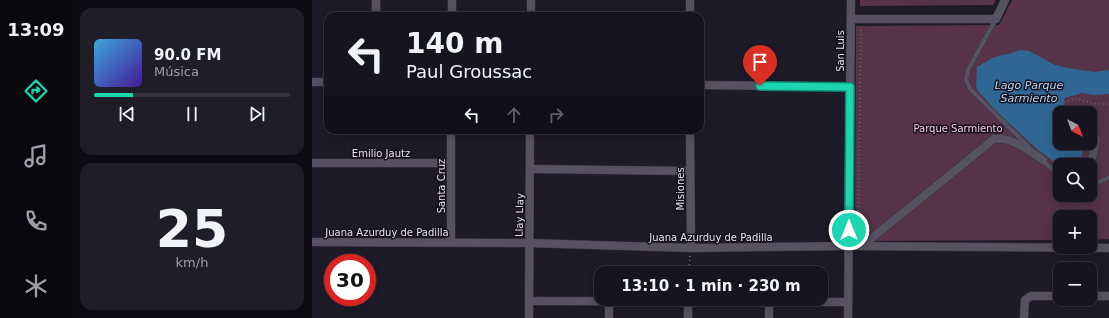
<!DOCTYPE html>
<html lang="es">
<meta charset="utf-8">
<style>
:root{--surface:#16141f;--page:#1f1d28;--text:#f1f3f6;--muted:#9e9ea4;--line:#35333d;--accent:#1cd5b1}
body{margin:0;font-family:"DejaVu Sans",sans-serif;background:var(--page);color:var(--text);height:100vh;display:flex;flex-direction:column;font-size:15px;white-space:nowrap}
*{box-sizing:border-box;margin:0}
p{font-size:13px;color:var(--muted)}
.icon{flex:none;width:22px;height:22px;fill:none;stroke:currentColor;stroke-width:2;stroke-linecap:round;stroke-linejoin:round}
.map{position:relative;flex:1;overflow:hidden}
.sheet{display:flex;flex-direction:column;gap:8px;padding:8px;background:#0c0b11;width:240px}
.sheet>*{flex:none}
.banner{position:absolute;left:12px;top:12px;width:380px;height:122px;border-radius:12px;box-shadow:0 2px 10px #0003,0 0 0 1px var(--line);background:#16141f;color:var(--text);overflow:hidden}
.needle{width:26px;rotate:138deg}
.tools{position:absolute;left:741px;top:106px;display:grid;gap:8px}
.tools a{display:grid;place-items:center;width:44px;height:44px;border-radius:8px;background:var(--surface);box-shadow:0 2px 10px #0003,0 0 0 1px var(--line);font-size:20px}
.speed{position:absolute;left:12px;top:254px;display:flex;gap:8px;font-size:20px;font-weight:700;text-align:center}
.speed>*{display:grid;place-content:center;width:52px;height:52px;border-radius:50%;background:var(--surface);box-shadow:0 2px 10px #0003,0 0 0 1px var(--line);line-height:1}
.speed .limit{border:6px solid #d22;background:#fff;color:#111}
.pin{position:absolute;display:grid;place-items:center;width:34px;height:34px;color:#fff;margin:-41px -17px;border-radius:50% 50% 50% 0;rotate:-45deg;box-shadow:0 0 4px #0007}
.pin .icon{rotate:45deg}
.me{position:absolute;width:44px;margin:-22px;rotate:0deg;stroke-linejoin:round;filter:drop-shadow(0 0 3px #0008)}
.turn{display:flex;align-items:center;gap:14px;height:84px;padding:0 16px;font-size:18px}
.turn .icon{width:52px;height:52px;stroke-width:2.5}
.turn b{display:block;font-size:28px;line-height:34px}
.lanes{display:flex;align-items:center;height:38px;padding:0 16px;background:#0003;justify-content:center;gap:20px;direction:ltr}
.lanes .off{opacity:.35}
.sheet .widget{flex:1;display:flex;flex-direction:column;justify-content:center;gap:6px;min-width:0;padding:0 14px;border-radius:12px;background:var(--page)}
.sheet .dial{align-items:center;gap:0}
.dial b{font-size:52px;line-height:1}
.song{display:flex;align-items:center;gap:12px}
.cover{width:48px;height:48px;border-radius:6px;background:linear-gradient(135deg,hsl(200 70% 55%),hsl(260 70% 35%))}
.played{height:4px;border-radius:2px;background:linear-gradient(90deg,var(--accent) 20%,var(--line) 20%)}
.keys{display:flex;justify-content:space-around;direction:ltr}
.trip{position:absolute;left:282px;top:266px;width:234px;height:40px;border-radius:12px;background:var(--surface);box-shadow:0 2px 10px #0003,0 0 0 1px var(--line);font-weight:800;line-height:40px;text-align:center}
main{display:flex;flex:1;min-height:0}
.menu{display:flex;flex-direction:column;width:72px;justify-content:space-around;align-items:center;background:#09080c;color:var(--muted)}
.menu .icon{width:28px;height:28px}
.menu .selected{color:var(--accent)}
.menu b{font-size:18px;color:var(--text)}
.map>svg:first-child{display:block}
.green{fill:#563348;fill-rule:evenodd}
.water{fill:#2f6693}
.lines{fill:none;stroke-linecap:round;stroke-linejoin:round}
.lane-casing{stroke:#393741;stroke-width:5}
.street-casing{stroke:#393741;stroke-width:9}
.path{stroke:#6f6d79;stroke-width:1.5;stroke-dasharray:1 3;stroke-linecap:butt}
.lane{stroke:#565263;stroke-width:4}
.street{stroke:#565263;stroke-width:8}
.route-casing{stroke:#128a73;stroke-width:10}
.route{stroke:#1cd5b1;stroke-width:7}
.labels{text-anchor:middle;stroke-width:3;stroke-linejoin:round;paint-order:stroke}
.street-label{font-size:10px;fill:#e5e3ed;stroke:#15121f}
.park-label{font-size:10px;fill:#fbc5e5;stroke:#15121f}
.water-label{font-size:11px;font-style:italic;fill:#b8d5f1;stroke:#15121f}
</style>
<main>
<nav class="menu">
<b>13:09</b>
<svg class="icon selected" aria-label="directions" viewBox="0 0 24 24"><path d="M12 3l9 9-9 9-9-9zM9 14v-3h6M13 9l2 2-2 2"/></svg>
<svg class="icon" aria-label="music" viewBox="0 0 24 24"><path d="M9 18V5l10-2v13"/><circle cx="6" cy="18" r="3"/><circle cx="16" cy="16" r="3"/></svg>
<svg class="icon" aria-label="phone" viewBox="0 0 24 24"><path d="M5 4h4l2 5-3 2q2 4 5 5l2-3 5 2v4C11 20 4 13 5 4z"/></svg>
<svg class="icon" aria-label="climate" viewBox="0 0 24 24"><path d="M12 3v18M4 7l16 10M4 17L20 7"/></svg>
</nav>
<section class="sheet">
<div class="widget">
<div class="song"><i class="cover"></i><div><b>90.0 FM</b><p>Música</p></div></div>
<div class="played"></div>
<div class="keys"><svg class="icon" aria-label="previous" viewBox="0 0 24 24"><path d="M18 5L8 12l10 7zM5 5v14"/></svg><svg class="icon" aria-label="pause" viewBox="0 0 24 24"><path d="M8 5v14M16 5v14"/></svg><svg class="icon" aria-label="next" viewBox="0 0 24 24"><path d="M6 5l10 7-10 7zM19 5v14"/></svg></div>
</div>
<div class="widget dial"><b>25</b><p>km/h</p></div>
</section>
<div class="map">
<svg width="797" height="318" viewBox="0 0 797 318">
<rect width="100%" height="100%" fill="#1e1b29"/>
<g class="green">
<path d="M548 0H684L681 5 554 6H548Z"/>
<path d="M700 0H797V239L778 240V217H748V240L543 241 544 26 687 25ZM748 113H778V143H748ZM748 165H778V195H748Z"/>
</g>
<path class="water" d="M708 50 717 51 743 65 755 68 783 72 797 70V94L782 95 770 93 752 98V109L755 113H748V143H773L770 155 763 164 747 165 725 149 684 111 666 91 664 86 665 67 682 57 696 54Z"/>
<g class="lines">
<defs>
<g id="lane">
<path d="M684 19 656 70 654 79 658 89 717 147"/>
<path d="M730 160 748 176"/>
<path d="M778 185 797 178"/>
</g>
<g id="street">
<path d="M64 16V0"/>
<path d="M140 16V0"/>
<path d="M219 16V0"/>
<path d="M378 16V0"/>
<path d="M539 19H684L693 0"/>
<path d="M0 82H16"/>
<path d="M388 85 538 87"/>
<path d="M378 130 379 248"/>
<path d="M0 163H139"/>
<path d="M777 165 780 159 784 139 778 134"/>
<path d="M218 169 378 171"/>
<path d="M0 242 217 243 379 248 537 246 797 248"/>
<path d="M139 242V130"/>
<path d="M550 246 682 139C701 137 716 150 731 160"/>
<path d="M778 296H797"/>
<path d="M217 301 536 302"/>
<path d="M217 318 218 130"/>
<path d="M297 318V301"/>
<path d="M376 318V301"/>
<path d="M457 318V302"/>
<path d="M536 318 539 0"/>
<path d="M712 318 713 300 719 296H748"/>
</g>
</defs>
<use href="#lane" class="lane-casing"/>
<use href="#street" class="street-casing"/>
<g class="path">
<path d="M741 102 749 104 762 98 784 104H797"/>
<path d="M546 239 549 27"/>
<path d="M377 273 378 255"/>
</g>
<use href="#lane" class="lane"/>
<use href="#street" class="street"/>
</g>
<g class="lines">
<defs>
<path id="route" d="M448 86 538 87 537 230"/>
</defs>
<use href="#route" class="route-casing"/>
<use href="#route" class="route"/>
</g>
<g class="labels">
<g class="street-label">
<text transform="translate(528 51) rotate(-90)" y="4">San Luis</text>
<text x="69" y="157">Emilio Jautz</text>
<text transform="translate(129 186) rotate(-90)" y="4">Santa Cruz</text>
<text transform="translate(368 189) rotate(-90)" y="4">Misiones</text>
<text transform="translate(207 215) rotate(-89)" y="4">Llay Llay</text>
<text x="75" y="236">Juana Azurduy de Padilla</text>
<text x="399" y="241">Juana Azurduy de Padilla</text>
</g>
<g class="park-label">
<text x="646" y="132">Parque Sarmiento</text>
</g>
<g class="water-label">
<text x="717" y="89">Lago Parque<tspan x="717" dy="13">Sarmiento</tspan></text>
</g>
</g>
</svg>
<div class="tools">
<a><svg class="needle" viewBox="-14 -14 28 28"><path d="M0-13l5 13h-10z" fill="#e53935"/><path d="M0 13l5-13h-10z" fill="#9e9ea4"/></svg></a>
<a><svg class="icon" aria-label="search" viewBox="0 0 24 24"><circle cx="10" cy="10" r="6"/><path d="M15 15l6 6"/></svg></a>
<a>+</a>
<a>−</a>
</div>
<div class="speed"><div class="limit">30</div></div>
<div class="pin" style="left:448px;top:86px;background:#d93025"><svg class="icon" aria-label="arrive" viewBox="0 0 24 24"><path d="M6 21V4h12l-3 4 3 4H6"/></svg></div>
<svg class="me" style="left:537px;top:230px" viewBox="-20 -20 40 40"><circle r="17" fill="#1cd5b1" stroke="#fff" stroke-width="3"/><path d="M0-11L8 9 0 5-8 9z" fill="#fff"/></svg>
<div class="trip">13:10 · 1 min · 230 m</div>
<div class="banner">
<div class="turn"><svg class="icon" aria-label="left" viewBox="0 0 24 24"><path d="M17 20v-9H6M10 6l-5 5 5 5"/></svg><div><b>140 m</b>Paul Groussac</div></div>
<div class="lanes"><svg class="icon" aria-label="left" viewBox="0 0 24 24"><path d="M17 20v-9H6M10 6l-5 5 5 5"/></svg><svg class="icon off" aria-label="ahead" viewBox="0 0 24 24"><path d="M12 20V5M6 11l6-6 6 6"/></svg><svg class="icon off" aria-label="right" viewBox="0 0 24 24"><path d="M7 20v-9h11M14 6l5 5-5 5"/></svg></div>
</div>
</div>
</main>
